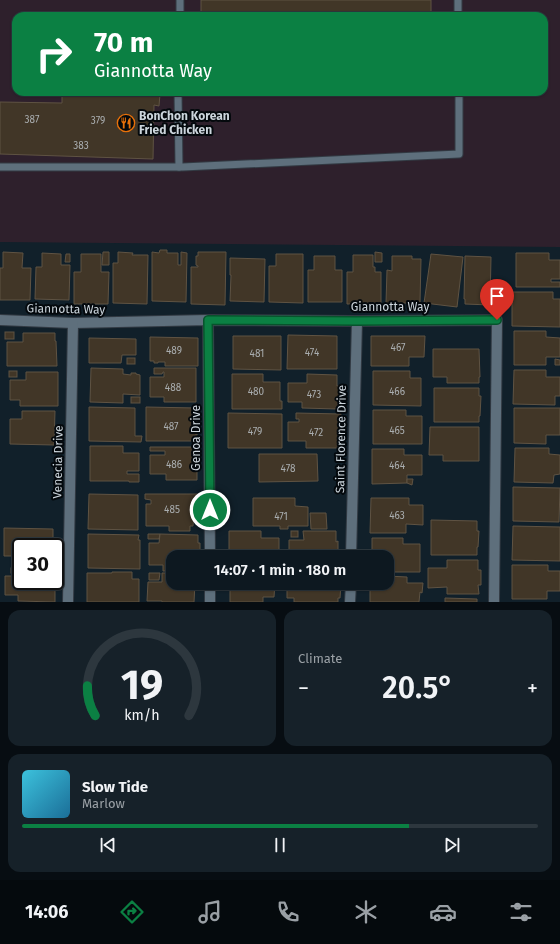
<!DOCTYPE html>
<meta charset="utf-8">
<style>
:root{--surface:#0d1820;--page:#162129;--text:#f1f3f6;--muted:#9aa0a5;--line:#2d373e;--accent:#0b8043}
body{margin:0;font-family:"Fira Sans",sans-serif;background:var(--page);color:var(--text);height:100vh;display:flex;flex-direction:column;font-size:15px;white-space:nowrap}
*{box-sizing:border-box;margin:0}
p{font-size:13px;color:var(--muted)}
.icon{flex:none;width:22px;height:22px;fill:none;stroke:currentColor;stroke-width:2;stroke-linecap:round;stroke-linejoin:round}
.map{position:relative;height:602px;overflow:hidden}
.details{display:flex;flex-direction:column;gap:8px;padding:8px;background:#070d12;flex:1}
.details>*{flex:none}
.hud{position:absolute;left:12px;top:12px;width:536px;height:84px;border-radius:12px;box-shadow:0 1px 3px #0004,0 0 0 1px var(--line);background:#0b8043;color:#fff;overflow:hidden}
.speed{position:absolute;left:12px;top:538px;display:flex;gap:8px;font-size:20px;font-weight:700;text-align:center}
.speed>*{display:grid;place-content:center;width:52px;height:52px;border-radius:50%;background:var(--surface);box-shadow:0 1px 3px #0004,0 0 0 1px var(--line);line-height:1}
.speed .limit{border:2px solid #111;border-radius:6px;background:#fff;color:#111}
.pin{position:absolute;display:grid;place-items:center;width:34px;height:34px;color:#fff;margin:-41px -17px;border-radius:50% 50% 50% 0;rotate:-45deg;box-shadow:0 0 4px #0007}
.pin .icon{rotate:45deg}
.me{position:absolute;width:44px;margin:-22px;rotate:0deg;stroke-linejoin:round;filter:drop-shadow(0 0 3px #0008)}
.turn{display:flex;align-items:center;gap:14px;height:84px;padding:0 16px;font-size:18px}
.turn .icon{width:52px;height:52px;stroke-width:2.5}
.turn b{display:block;font-size:28px;line-height:34px}
.big{font-size:30px;font-weight:600;line-height:1.1}
.details .card{flex:1;display:flex;flex-direction:column;justify-content:center;gap:6px;min-width:0;padding:0 14px;border-radius:12px;background:var(--page)}
.details .dial{align-items:center;gap:0}
.dial svg{height:104px;overflow:visible;fill:none;stroke:var(--line);stroke-width:7;stroke-linecap:round;text-anchor:middle}
.dial text{fill:var(--text);stroke:none}
.song{display:flex;align-items:center;gap:12px}
.cover{width:48px;height:48px;border-radius:6px;background:linear-gradient(135deg,hsl(190 70% 55%),hsl(200 70% 35%))}
.played{height:4px;border-radius:2px;background:linear-gradient(90deg,var(--accent) 75%,var(--line) 75%)}
.keys{display:flex;justify-content:space-around;direction:ltr}
.heat{display:flex;justify-content:space-between;align-items:center;font-size:22px;direction:ltr}
.details .tiles{flex:1;display:grid;gap:8px;grid-template-columns:1fr 1fr}
.card:last-child{grid-column:span 2}
.trip{position:absolute;left:166px;top:550px;width:228px;height:40px;border-radius:12px;background:var(--surface);box-shadow:0 1px 3px #0004,0 0 0 1px var(--line);font-weight:600;line-height:40px;text-align:center}
.tab-bar{display:flex;height:64px;justify-content:space-around;align-items:center;background:#050a0d;color:var(--muted)}
.tab-bar .icon{width:28px;height:28px}
.tab-bar .on{color:var(--accent)}
.tab-bar b{font-size:18px;color:var(--text)}
.map>svg:first-child{display:block}
.commercial{fill:#2e202c;fill-rule:evenodd}
.building{fill:#413627;stroke:#5f5343}
.lines{fill:none;stroke-linecap:round;stroke-linejoin:round}
.lane-casing{stroke:#323a43;stroke-width:9}
.street-casing{stroke:#323a43;stroke-width:12}
.lane{stroke:#5e6f7c;stroke-width:7}
.street{stroke:#5e6f7c;stroke-width:10}
.route-casing{stroke:#07532c;stroke-width:10}
.route{stroke:#0b8043;stroke-width:7}
.labels{text-anchor:middle;stroke-width:4;stroke-linejoin:round;paint-order:stroke}
.number-label{font-size:10px;fill:#a9adaf}
.poi-label{font-size:12px;font-weight:bold;fill:#ccd5dc;stroke:#04090d;text-anchor:start}
.street-label{font-size:12px;fill:#ccd5dc;stroke:#04090d}
</style>
<div class="map">
<svg width="560" height="602" viewBox="0 0 560 602">
<rect width="100%" height="100%" fill="#11202a"/>
<path class="commercial" d="M0 0H560V247L0 242ZM16 16H544V92H16Z"/>
<g class="building">
<rect x="201" y="0" width="230" height="16"/>
<path d="M62 92 160 94 159 106 154 105 153 159 0 154V102L62 103Z"/>
<path d="M160 250H167V253H178V265H181V252L187 253 186 302 152 301V252L159 253Z"/>
<path d="M3 252 23 253 22 268H31L30 300H0V268H3Z"/>
<path d="M103 252H109V265H102Z"/>
<path d="M118 252 133 253 132 255H148L147 304 113 303V263H118Z"/>
<path d="M198 252H226L225 305 191 304V267H198V266L196 265V256H198Z"/>
<path d="M375 252 382 253V262H375Z"/>
<path d="M42 253 61 254V265H70L69 300 35 299 36 267H42Z"/>
<path d="M516 253H549V260H560V279H551V282H560V287H516Z"/>
<path d="M66 254H70V262H65Z"/>
<path d="M81 254H101V272H109L108 304H74V272H81Z"/>
<path d="M276 254H303V303L269 302V266H276Z"/>
<path d="M431 254 463 257 457 307 424 303Z"/>
<path d="M353 255H373V267H375V272H381V304H347V272H353Z"/>
<path d="M314 256H335V270H342V302H308V270H314Z"/>
<path d="M392 256H412V259H421L420 303H386L387 270 392 271Z"/>
<path d="M465 256 491 257 490 305 465 304V299H464Z"/>
<path d="M230 258 265 259 264 302 230 301 231 275H230Z"/>
<path d="M512 292H553V299H560V327L512 326Z"/>
<path d="M514 331H546V337L560 338V357H546V365H514Z"/>
<rect x="5" y="332" width="9" height="7"/>
<path d="M23 333H55V341H56L57 366H7V342H23Z"/>
<path d="M288 335 337 336V369H287Z"/>
<path d="M233 336H281V370L233 369Z"/>
<path d="M371 336H425L424 357H409V366H371Z"/>
<path d="M150 337 198 338V366H165V362H158V363H154V361H150Z"/>
<path d="M89 338 136 339V355H122L121 363H89Z"/>
<path d="M433 349H479L480 377H479V383H447V377H433Z"/>
<rect x="127" y="358" width="8" height="6"/>
<path d="M555 359 560 360V365H555Z"/>
<path d="M91 368 123 369V374L131 375V373H136V374L140 375V395L123 394V403L90 402Z"/>
<path d="M154 368H196V402H164V397H150V377H164V372H163L162 374H154Z"/>
<path d="M514 370H546V377H560V396H555V405L513 404Z"/>
<rect x="9" y="371" width="8" height="6"/>
<path d="M373 371H410V378H421V406L373 405Z"/>
<path d="M26 372H58V406H20V400H10V380H26Z"/>
<path d="M232 374H263V382H280V401H282V409H232Z"/>
<path d="M307 374 337 375V386H341V402H338L337 409 302 408V402H288V383H307Z"/>
<path d="M434 388H479V396H481L480 416H479V422H434Z"/>
<rect x="131" y="397" width="9" height="6"/>
<path d="M89 407 135 408V436H142L141 442 89 441Z"/>
<path d="M146 407 196 408 195 417H197V435H195V441H146Z"/>
<path d="M514 408H560V435H546V444L514 443Z"/>
<path d="M373 410H406V416H422V444H373Z"/>
<path d="M22 411H55L54 445 10 444V419H22Z"/>
<path d="M228 413 282 414V448H228Z"/>
<path d="M296 413 341 414 340 424H343V439L341 440V448H306V441H288V422H299V419H296Z"/>
<path d="M430 427H479V461H443V455H429Z"/>
<path d="M90 446H123V453H139V471H127V474H139V482H129V481H90Z"/>
<path d="M150 447H197V480H166V474H150V455H165V451H150Z"/>
<path d="M515 448H549V454L560 455V474L554 475 553 483 514 482Z"/>
<path d="M372 449H404V455H422V475H407V483L372 484Z"/>
<path d="M259 454H317L318 481 259 482Z"/>
<path d="M407 479H413L412 485 407 483Z"/>
<path d="M513 487 560 488 559 522 513 521Z"/>
<path d="M89 494 138 495V530L88 529Z"/>
<path d="M145 494H198V514H194L193 526H190V531H169V526H146V504H151V500L145 499Z"/>
<path d="M253 498H295V506L308 507V526H288V529H280V526H253Z"/>
<path d="M371 498H409V505H423V525L406 524V533H370Z"/>
<path d="M310 513H326L327 529H311Z"/>
<path d="M431 520 477 521V531H479L478 547H477V555H431Z"/>
<path d="M513 526 560 527V561L512 560Z"/>
<path d="M4 528 53 529V547H21V563H16V556H4Z"/>
<path d="M229 531H261V538H279V557H229Z"/>
<rect x="291" y="531" width="7" height="6"/>
<path d="M303 531H336V542L338 541V557H289V540H304Z"/>
<path d="M88 534 139 535 138 540H140V569L88 568Z"/>
<path d="M148 534H160L159 539H148Z"/>
<path d="M160 534 198 535V543H200V552H198V557H173V571H163V565H149V543H159Z"/>
<path d="M372 538H403V544H420V572H387V557H372Z"/>
<path d="M447 560H478V570H481V585H478L479 594H447V587L428 588V568H447Z"/>
<path d="M512 565H548V571H560V591H547V599H512Z"/>
<rect x="11" y="568" width="9" height="5"/>
<path d="M112 572H132V579H139V602H87V573H112Z"/>
<path d="M149 573H160L159 580H149Z"/>
<path d="M162 573H173V583H195L194 602H162V601H147L148 582H162Z"/>
<path d="M5 576H21V581H55V602L18 601V595H5Z"/>
<path d="M387 576 407 577V583H423L422 593 420 592 419 602H370V583H387Z"/>
<path d="M230 583H275L274 597H263V602H230Z"/>
<path d="M287 583H341L340 598H338V602H294V598H287Z"/>
<path d="M445 598 477 599V602H445Z"/>
</g>
<g class="lines">
<defs>
<g id="lane">
<path d="M458 0V16"/>
<path d="M180 16V0"/>
<path d="M178 92 179 167"/>
<path d="M0 167H183L459 154V92"/>
</g>
<g id="street">
<path d="M0 320 73 323 208 320 357 321 497 320 494 602"/>
<path d="M208 320 210 557"/>
<path d="M351 557 357 321"/>
<path d="M210 583V602"/>
<path d="M68 602 73 323"/>
<path d="M350 602 351 583"/>
</g>
</defs>
<use href="#lane" class="lane-casing"/>
<use href="#street" class="street-casing"/>
<use href="#lane" class="lane"/>
<use href="#street" class="street"/>
</g>
<g class="lines">
<defs>
<path id="route" d="M210 510 208 320 356 321 497 320"/>
</defs>
<use href="#route" class="route-casing"/>
<use href="#route" class="route"/>
</g>
<defs>
<symbol id="restaurant-ring" viewBox="-11 -11 22 22"><circle r="9.5" fill="#04090d" stroke="#e8710a" stroke-width="1.5"/><path d="M-5-6h1v4h1v-4h1v4h1v-4h1v5L-1.5 .5V6h-2V.5L-5-1ZM5-6V6H3V1.5H1.5Q1.5-4 5-6Z" fill="#e8710a"/></symbol>
</defs>
<g fill-rule="evenodd">
<use href="#restaurant-ring" x="116" y="113" width="20" height="20"/>
</g>
<g class="labels">
<g class="number-label">
<text x="32" y="123">387</text>
<text x="98" y="124">379</text>
<text x="81" y="149">383</text>
<text x="398" y="351">467</text>
<text x="174" y="354">489</text>
<text x="312" y="356">474</text>
<text x="257" y="357">481</text>
<text x="173" y="391">488</text>
<text x="256" y="395">480</text>
<text x="397" y="395">466</text>
<text x="314" y="398">473</text>
<text x="171" y="430">487</text>
<text x="397" y="434">465</text>
<text x="255" y="435">479</text>
<text x="316" y="436">472</text>
<text x="174" y="468">486</text>
<text x="397" y="469">464</text>
<text x="288" y="472">478</text>
<text x="172" y="513">485</text>
<text x="397" y="519">463</text>
<text x="281" y="520">471</text>
</g>
<g class="poi-label">
<text x="139" y="120">BonChon Korean<tspan x="139" dy="14">Fried Chicken</tspan></text>
</g>
<g class="street-label">
<text x="390" y="311">Giannotta Way</text>
<text transform="translate(66 309) rotate(1)" y="4">Giannotta Way</text>
<text transform="translate(196 438) rotate(-90)" y="4">Genoa Drive</text>
<text transform="translate(341 439) rotate(-89)" y="4">Saint Florence Drive</text>
<text transform="translate(58 462) rotate(-89)" y="4">Venecia Drive</text>
</g>
</g>
</svg>
<div class="speed"><div class="limit">30</div></div>
<div class="pin" style="left:497px;top:320px;background:#d93025"><svg class="icon" aria-label="arrive" viewBox="0 0 24 24"><path d="M6 21V4h12l-3 4 3 4H6"/></svg></div>
<svg class="me" style="left:210px;top:510px" viewBox="-20 -20 40 40"><circle r="17" fill="#0b8043" stroke="#fff" stroke-width="3"/><path d="M0-11L8 9 0 5-8 9z" fill="#fff"/></svg>
<div class="trip">14:07 · 1 min · 180 m</div>
<div class="hud">
<div class="turn"><svg class="icon" aria-label="right" viewBox="0 0 24 24"><path d="M7 20v-9h11M14 6l5 5-5 5"/></svg><div><b>70 m</b>Giannotta Way</div></div>
</div>
</div>
<section class="details">
<div class="tiles">
<div class="card dial"><svg viewBox="0 0 100 80">
<path d="M14 69A42 42 0 1 1 86 69"/>
<path d="M14 69A42 42 0 0 1 8 46" stroke="#0b8043"/>
<text x="50" y="56" font-size="32" font-weight="700">19</text>
<text x="50" y="72" font-size="11">km/h</text>
</svg></div>
<div class="card"><p>Climate</p>
<div class="heat"><a>−</a><b class="big">20.5°</b><a>+</a></div>
</div>
<div class="card">
<div class="song"><i class="cover"></i><div><b>Slow Tide</b><p>Marlow</p></div></div>
<div class="played"></div>
<div class="keys"><svg class="icon" aria-label="previous" viewBox="0 0 24 24"><path d="M18 5L8 12l10 7zM5 5v14"/></svg><svg class="icon" aria-label="pause" viewBox="0 0 24 24"><path d="M8 5v14M16 5v14"/></svg><svg class="icon" aria-label="next" viewBox="0 0 24 24"><path d="M6 5l10 7-10 7zM19 5v14"/></svg></div>
</div>
</div>
</section>
<nav class="tab-bar">
<b>14:06</b>
<svg class="icon on" aria-label="directions" viewBox="0 0 24 24"><path d="M12 3l9 9-9 9-9-9zM9 14v-3h6M13 9l2 2-2 2"/></svg>
<svg class="icon" aria-label="music" viewBox="0 0 24 24"><path d="M9 18V5l10-2v13"/><circle cx="6" cy="18" r="3"/><circle cx="16" cy="16" r="3"/></svg>
<svg class="icon" aria-label="phone" viewBox="0 0 24 24"><path d="M5 4h4l2 5-3 2q2 4 5 5l2-3 5 2v4C11 20 4 13 5 4z"/></svg>
<svg class="icon" aria-label="climate" viewBox="0 0 24 24"><path d="M12 3v18M4 7l16 10M4 17L20 7"/></svg>
<svg class="icon" aria-label="car" viewBox="0 0 24 24"><path d="M5 17H2v-5l4-1 3-4h7l3 4 3 1v5h-3M9 17h6M6 11h13"/><circle cx="7" cy="17" r="2"/><circle cx="17" cy="17" r="2"/></svg>
<svg class="icon" aria-label="filters" viewBox="0 0 24 24"><path d="M4 7h16M4 17h16"/><circle cx="9" cy="7" r="2"/><circle cx="15" cy="17" r="2"/></svg>
</nav>
